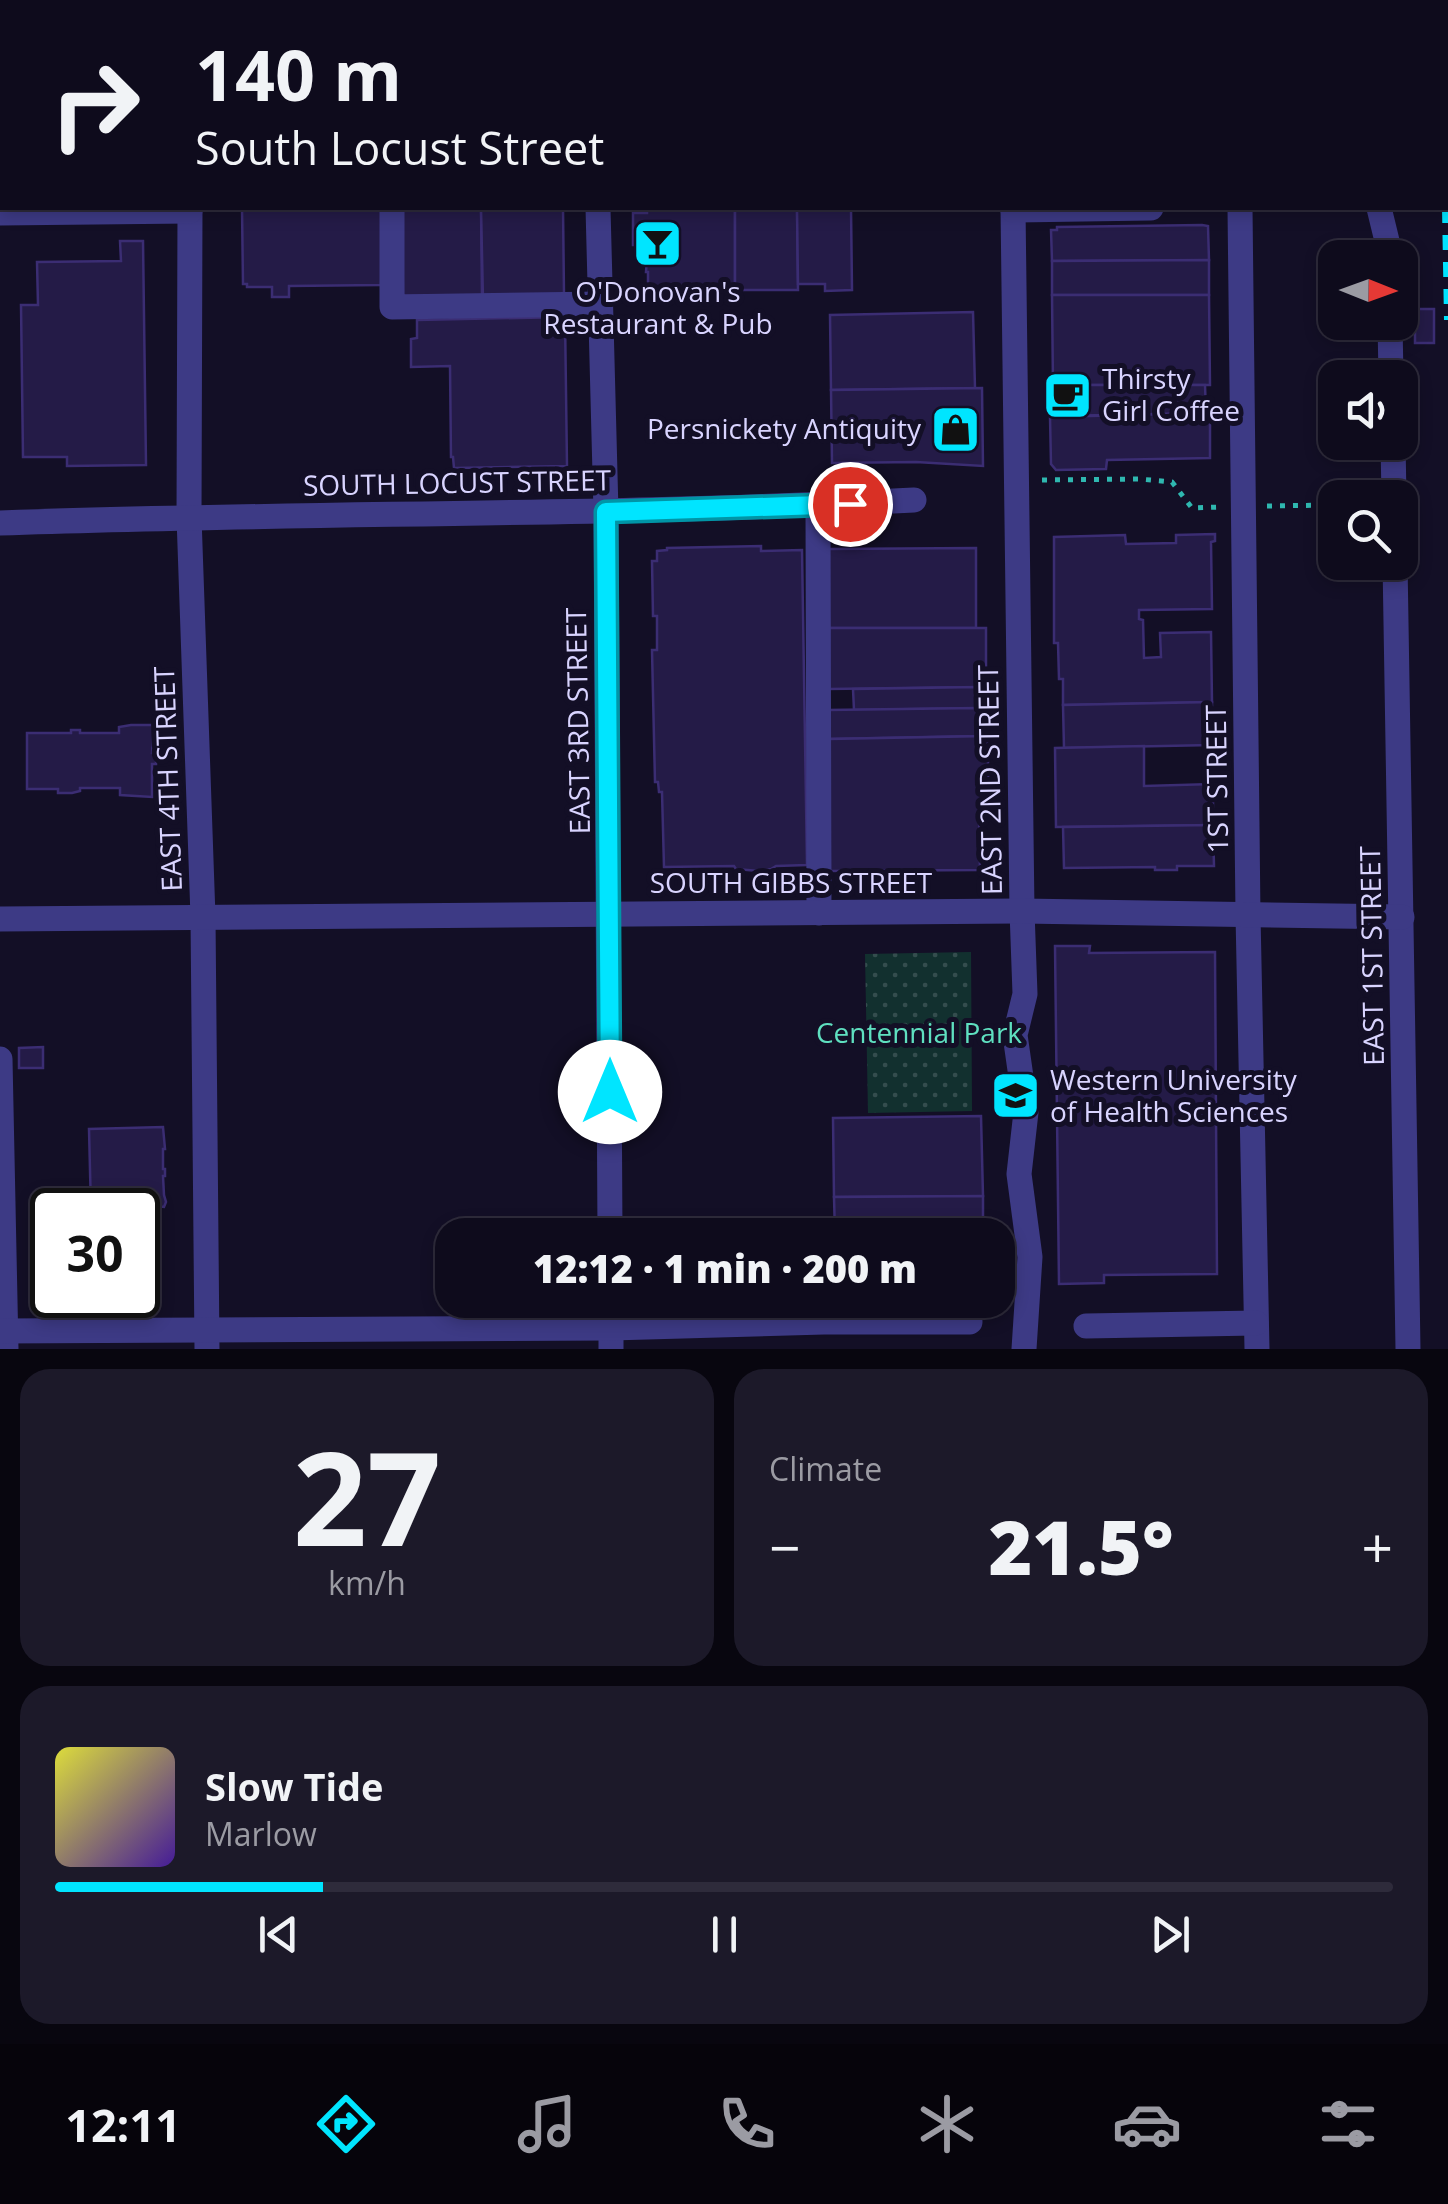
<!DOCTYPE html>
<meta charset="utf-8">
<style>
:root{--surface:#0e0b1c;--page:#1c1929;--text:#f1f3f6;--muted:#9b9ba3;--line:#2e2b3b;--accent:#00e5ff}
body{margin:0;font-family:"Open Sans",sans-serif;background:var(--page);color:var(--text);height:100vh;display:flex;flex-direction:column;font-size:38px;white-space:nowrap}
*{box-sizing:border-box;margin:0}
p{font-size:32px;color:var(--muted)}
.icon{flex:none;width:55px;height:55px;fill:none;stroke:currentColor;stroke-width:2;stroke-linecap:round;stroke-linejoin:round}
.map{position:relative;height:1349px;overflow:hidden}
.drawer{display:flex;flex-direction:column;gap:20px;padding:20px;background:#08060f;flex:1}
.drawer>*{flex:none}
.hud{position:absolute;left:0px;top:0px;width:1450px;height:210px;box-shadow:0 5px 15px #0003,0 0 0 2px var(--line);background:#0e0b1c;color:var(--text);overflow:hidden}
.needle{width:65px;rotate:91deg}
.fabs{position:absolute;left:1318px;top:240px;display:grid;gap:20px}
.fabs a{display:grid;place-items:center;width:100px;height:100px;border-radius:20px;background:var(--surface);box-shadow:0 5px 15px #0003,0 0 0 2px var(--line);font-size:50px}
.speed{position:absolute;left:30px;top:1188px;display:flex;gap:20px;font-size:50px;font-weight:700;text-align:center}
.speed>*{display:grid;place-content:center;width:130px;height:130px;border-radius:50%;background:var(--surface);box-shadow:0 5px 15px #0003,0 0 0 2px var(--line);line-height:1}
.speed .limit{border:5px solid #111;border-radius:15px;background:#fff;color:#111}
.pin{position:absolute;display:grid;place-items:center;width:85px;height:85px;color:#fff;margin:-42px;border:5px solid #fff;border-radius:50%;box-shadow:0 2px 10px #0007}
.me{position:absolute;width:110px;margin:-55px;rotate:0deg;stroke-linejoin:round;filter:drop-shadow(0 0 8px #0008)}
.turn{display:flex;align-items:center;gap:35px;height:210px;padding:0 30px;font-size:45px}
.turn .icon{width:130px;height:130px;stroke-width:2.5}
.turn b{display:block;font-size:70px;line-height:85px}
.big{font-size:75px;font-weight:800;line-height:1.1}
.drawer .card{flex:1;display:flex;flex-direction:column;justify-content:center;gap:15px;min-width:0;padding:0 35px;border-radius:30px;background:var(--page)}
.drawer .dial{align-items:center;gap:0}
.dial b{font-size:130px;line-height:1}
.song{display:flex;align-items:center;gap:30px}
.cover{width:120px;height:120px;border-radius:15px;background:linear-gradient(135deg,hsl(60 70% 55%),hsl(260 70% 35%))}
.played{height:10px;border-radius:5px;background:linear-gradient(90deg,var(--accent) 20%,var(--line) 20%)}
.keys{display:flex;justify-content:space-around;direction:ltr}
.heat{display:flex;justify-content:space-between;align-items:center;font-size:55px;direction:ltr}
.drawer .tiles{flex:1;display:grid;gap:20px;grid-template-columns:1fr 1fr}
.card:last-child{grid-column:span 2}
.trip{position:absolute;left:435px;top:1218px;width:580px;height:100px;border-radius:30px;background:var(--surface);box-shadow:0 5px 15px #0003,0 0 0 2px var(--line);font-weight:800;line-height:100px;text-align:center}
.tab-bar{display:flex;height:160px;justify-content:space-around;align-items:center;background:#06040b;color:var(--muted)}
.tab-bar .icon{width:70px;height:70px}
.tab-bar .selected{color:var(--accent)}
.tab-bar b{font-size:45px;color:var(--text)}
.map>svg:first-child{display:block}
.green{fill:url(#green-dots)}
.building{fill:#241b47;stroke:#3b2d73;stroke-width:2.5}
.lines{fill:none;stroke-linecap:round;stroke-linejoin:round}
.path{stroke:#2fb8b0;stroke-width:5;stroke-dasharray:5 8;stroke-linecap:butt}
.minor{stroke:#3d3a85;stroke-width:25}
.major{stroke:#c25bff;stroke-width:25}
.rail{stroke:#00e5ff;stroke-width:8;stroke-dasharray:15 12;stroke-linecap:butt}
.route-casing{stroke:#0095a6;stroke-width:25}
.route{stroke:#00e5ff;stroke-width:18}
.labels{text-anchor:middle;stroke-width:10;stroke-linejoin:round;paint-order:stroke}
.poi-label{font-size:28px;fill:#d9d4ff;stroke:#130f26;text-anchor:start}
.street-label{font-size:28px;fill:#d9d4ff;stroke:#130f26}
.park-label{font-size:28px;fill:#5fe0c0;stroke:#130f26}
</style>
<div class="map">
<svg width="1448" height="1349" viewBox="0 0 1448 1349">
<defs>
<pattern id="green-dots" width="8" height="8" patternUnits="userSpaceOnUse" patternTransform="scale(2.5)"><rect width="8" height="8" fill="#12302f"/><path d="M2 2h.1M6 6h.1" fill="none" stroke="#344d4e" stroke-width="1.8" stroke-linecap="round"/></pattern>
</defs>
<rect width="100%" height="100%" fill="#130f26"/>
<path class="green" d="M971 952 972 1111 868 1113 865 954Z"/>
<g class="building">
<path d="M0 0H166L167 2H2V50H0Z"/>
<rect x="241" y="0" width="79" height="2"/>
<path d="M320 0H570L569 2H320Z"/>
<rect x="820" y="0" width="148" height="2"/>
<path d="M242 208H384L381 285 289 286V297H272V287H247V284H243Z"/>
<path d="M402 208H481L482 295 403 296Z"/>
<path d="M481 208H563L564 294 483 300Z"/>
<path d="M647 208H735V285H733V291L656 292V295H648V272H646L648 245H633V213H647Z"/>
<path d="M735 208H797L798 290H735Z"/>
<path d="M797 208H851L852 290 825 291V284H798Z"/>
<path d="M1202 225 1208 226 1209 260 1052 261 1051 230H1057V227Z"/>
<path d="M120 241H143L146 465 67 466V457H23L21 305H38L37 262 121 261Z"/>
<path d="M1209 260V295H1052V261Z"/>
<path d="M1052 295H1209L1210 385H1053Z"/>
<rect x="1415" y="309" width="19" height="34"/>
<path d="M973 312 975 388 831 390 830 315Z"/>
<path d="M565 317 567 466 454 468 453 457H451L450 366 411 367V339L417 338V320Z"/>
<path d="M1059 385H1205L1206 413 1059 416 1053 415 1052 389H1059Z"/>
<path d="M982 388 983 466 916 462 832 463 831 390Z"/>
<path d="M1210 413V458L1107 460 1106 469 1056 470 1051 464 1050 417Z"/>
<path d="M1215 534V541L1211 542 1212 609 1139 610V619L1143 620 1144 658 1161 657 1160 633 1211 632 1212 702 1063 705V679H1059L1058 643H1054V537L1125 535 1126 544 1176 543V535Z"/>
<path d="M761 546V551L802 550 807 865 776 866 771 869 759 871 736 869 734 866 664 867 662 792H659L658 782H655L652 650H657V616H653L652 561H657V551L667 550V548Z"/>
<path d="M976 548V628H829L828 549Z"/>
<path d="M829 628H986V670H977V687L829 689Z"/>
<path d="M977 687V708L854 710 853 689Z"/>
<path d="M1212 702V745L1064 748 1063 705Z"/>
<path d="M977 708V736L829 739 828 710Z"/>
<path d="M131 725H154L152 753H156V764H152V797L120 795V788H80V791L72 793H58V789H27V733H71V730H80V733H119V727Z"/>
<path d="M988 736V809H979L980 870 830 871 829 739Z"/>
<path d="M1144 746V786L1213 784V825L1056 827 1055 748Z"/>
<path d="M1213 825 1214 866H1177V870H1155V867L1064 868 1063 827Z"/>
<path d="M1055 946H1090L1089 953 1215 952 1217 1274 1104 1275V1283L1059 1284Z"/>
<path d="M43 1047V1068H19V1048Z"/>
<path d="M981 1116 983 1196 834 1197 833 1118Z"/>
<path d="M163 1127 165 1149H163V1169H165V1176H163L164 1195 166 1202 164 1207 155 1206 156 1260H143V1275H138V1210H91L89 1129Z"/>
<path d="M983 1196V1235H835L834 1197Z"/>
</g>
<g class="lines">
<g class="path">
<path d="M1140 2 1146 0"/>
<path d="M1042 480 1139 479 1172 482 1192 508 1221 507"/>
<path d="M1267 506 1335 505"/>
</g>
<g class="minor">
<path d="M188 0V2"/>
<path d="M1012 0V2"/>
<path d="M1367 0V2"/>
<path d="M597 2V0"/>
<path d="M190 208 189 517 203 917 207 1349"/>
<path d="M392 208V307L601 304"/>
<path d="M598 208 606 512 610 1235"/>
<path d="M1013 208 1022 911 1025 994 1015 1035 1026 1112 1019 1174 1030 1257 1024 1349"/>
<path d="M1240 208 1248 915 1257 1349"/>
<path d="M1379 208 1388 245V258"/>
<path d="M1013 210 1151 208"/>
<path d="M0 213 190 211"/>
<path d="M1390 322 1391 378"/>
<path d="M1393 442 1394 498"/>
<path d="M818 505 819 913"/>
<path d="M0 523C305 512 610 516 914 500"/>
<path d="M1395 562 1408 1349"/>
<path d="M0 919 1022 911 1402 917"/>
<path d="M0 1059 6 1349"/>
<path d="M611 1300V1349"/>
<path d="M1086 1326 1256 1323"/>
<path d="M0 1331 611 1328 824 1322H970"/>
</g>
<path class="major" d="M0 105H2"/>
<g class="rail">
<path d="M1443 0V2"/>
<path d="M1446 208 1448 320"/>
</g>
</g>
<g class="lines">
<defs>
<path id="route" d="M610 1092 606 512 850 504"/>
</defs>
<use href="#route" class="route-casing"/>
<use href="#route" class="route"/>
</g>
<defs>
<symbol id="bar-square" viewBox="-11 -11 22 22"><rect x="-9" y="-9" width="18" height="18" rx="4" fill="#00e5ff" stroke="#130f26"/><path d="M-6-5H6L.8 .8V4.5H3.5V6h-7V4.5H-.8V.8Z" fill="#111"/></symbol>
<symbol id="cafe-square" viewBox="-11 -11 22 22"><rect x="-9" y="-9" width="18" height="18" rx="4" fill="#00e5ff" stroke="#130f26"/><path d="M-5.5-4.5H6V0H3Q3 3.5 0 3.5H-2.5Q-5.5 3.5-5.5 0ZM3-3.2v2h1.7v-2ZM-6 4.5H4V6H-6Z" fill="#111"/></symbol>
<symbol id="shop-square" viewBox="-11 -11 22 22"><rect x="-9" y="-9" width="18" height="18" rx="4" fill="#00e5ff" stroke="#130f26"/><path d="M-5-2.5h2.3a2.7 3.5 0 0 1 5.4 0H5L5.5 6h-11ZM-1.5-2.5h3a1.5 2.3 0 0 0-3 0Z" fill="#111"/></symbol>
<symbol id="university-square" viewBox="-11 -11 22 22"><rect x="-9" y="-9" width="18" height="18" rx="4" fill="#00e5ff" stroke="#130f26"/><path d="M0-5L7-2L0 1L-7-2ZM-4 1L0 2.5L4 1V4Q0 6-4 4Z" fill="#111"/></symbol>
</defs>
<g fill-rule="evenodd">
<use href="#bar-square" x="630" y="216" width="55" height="55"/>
<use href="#cafe-square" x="1040" y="368" width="55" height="55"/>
<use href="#shop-square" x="928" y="402" width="55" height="55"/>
<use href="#university-square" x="988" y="1068" width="55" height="55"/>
</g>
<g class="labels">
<g class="poi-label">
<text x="658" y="302" text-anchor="middle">O'Donovan's<tspan x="658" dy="32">Restaurant &amp; Pub</tspan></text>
<text x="1102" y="389">Thirsty<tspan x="1102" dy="32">Girl Coffee</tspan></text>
<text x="921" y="439" text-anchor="end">Persnickety Antiquity</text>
<text x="1050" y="1090">Western University<tspan x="1050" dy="32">of Health Sciences</tspan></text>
</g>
<g class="street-label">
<text transform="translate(457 483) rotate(-1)" y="10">SOUTH LOCUST STREET</text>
<text transform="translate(578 721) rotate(-91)" y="10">EAST 3RD STREET</text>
<text transform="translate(168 779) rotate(-92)" y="10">EAST 4TH STREET</text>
<text transform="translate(1217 779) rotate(-91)" y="10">1ST STREET</text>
<text transform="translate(990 780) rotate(-91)" y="10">EAST 2ND STREET</text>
<text x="791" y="893">SOUTH GIBBS STREET</text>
<text transform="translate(1372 956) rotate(-91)" y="10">EAST 1ST STREET</text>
</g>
<g class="park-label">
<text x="919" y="1043">Centennial Park</text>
</g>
</g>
</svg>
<div class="fabs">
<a><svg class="needle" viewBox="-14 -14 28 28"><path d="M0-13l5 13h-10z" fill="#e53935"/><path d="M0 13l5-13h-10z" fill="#9b9ba3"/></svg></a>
<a><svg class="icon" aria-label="sound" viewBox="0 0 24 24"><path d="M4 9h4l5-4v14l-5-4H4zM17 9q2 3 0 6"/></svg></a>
<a><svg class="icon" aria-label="search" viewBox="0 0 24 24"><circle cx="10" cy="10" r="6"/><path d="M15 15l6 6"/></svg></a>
</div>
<div class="speed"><div class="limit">30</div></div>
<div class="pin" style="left:850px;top:504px;background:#d93025"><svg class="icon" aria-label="arrive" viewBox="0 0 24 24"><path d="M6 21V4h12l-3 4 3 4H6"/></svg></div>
<svg class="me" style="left:610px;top:1092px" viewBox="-20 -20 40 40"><circle r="19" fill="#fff"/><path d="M0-13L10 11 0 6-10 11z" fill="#00e5ff"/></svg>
<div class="trip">12:12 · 1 min · 200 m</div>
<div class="hud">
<div class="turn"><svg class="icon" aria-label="right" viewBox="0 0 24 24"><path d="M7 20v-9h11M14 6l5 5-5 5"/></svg><div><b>140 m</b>South Locust Street</div></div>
</div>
</div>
<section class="drawer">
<div class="tiles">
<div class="card dial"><b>27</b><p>km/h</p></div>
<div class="card"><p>Climate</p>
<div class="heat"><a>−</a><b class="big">21.5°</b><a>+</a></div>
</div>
<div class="card">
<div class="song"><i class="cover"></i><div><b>Slow Tide</b><p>Marlow</p></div></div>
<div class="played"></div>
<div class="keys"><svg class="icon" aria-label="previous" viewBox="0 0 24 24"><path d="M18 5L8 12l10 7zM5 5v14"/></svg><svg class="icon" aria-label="pause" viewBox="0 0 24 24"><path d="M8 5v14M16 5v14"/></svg><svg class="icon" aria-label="next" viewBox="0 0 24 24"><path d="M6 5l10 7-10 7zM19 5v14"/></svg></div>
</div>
</div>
</section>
<nav class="tab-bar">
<b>12:11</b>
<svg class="icon selected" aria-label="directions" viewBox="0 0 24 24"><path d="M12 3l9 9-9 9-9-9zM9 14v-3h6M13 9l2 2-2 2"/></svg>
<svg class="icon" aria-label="music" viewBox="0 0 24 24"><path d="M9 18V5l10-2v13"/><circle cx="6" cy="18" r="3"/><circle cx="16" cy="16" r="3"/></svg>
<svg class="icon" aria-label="phone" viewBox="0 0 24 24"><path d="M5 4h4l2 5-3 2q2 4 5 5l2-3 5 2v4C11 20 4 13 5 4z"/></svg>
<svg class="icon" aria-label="climate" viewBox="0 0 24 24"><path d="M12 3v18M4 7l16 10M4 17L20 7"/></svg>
<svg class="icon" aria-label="car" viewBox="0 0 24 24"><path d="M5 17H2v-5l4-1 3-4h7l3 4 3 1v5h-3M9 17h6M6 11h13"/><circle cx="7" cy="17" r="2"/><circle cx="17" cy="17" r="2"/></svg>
<svg class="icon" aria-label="filters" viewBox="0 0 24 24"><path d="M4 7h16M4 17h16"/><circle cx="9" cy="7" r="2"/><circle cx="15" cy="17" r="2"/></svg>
</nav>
